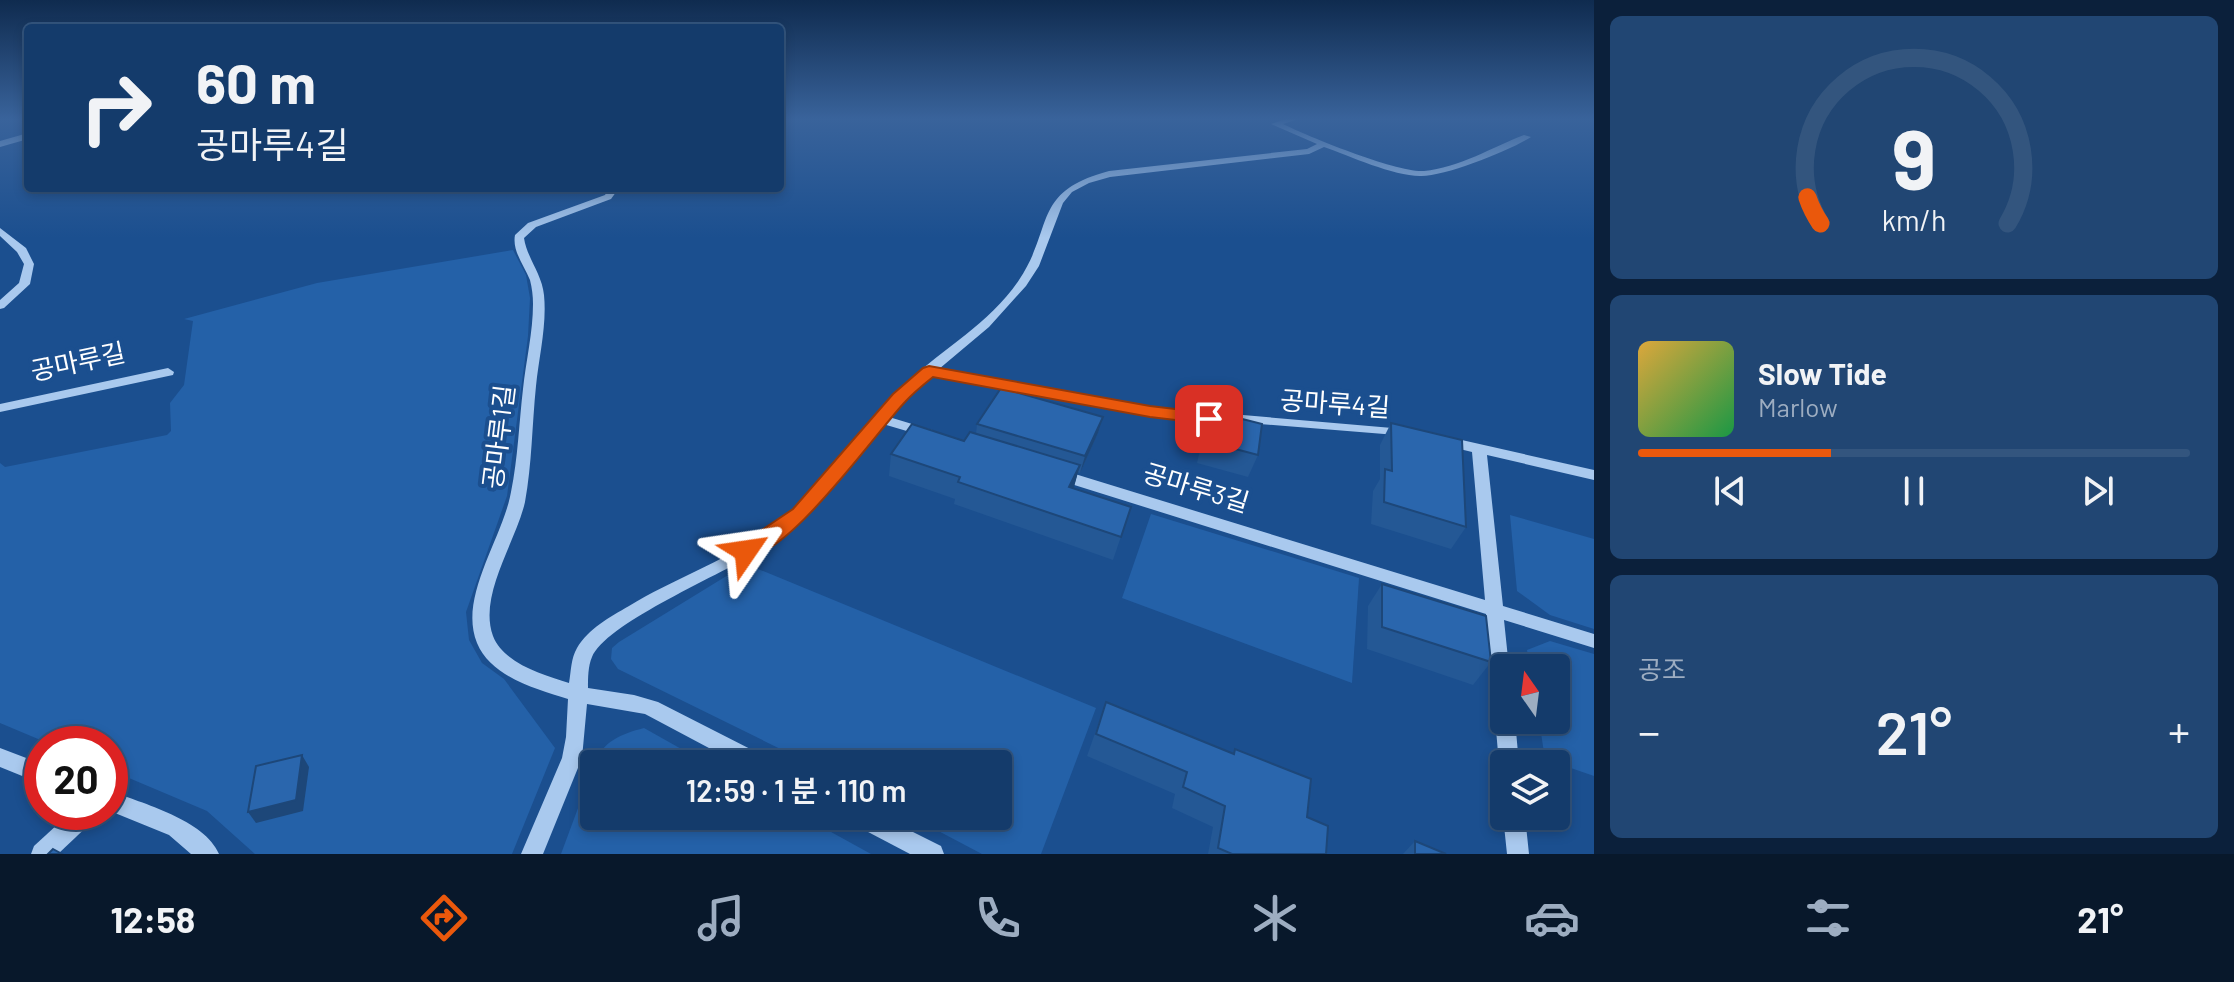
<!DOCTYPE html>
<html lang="ko">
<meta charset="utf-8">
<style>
:root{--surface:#143b6b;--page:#214673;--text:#f1f3f6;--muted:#9dadc1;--line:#33557e;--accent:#ea580c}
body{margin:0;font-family:Barlow,"Noto Sans KR",sans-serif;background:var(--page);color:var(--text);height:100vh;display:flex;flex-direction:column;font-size:30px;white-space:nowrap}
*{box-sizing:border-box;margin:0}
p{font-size:26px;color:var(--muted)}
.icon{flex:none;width:44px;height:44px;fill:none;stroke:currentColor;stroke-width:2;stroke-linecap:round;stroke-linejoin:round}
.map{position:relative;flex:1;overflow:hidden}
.details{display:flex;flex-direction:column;gap:16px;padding:16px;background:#0b203b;width:640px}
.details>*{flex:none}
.top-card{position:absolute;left:24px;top:24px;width:760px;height:168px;border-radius:8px;box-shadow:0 4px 12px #0003,0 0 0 2px var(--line);background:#143b6b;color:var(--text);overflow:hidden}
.needle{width:52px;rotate:346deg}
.buttons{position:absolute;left:1490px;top:654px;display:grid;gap:16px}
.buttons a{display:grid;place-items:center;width:80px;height:80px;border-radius:8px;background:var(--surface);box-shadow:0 4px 12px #0003,0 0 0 2px var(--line);font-size:40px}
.speed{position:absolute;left:24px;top:726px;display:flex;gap:16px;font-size:40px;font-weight:700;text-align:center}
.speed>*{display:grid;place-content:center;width:104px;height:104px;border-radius:50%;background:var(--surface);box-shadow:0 4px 12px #0003,0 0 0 2px var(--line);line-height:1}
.speed .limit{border:12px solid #d22;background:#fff;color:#111}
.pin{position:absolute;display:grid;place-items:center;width:68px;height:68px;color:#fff;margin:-34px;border-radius:16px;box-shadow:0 4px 12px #0006}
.me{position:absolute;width:88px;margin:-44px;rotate:58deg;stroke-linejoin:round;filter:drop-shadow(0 0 6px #0008)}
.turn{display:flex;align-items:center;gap:28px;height:168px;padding:0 40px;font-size:36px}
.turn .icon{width:104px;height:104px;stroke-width:2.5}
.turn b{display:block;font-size:56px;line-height:68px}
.big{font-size:60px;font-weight:600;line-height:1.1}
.details .widget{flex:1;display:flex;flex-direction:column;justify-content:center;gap:12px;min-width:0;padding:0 28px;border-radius:12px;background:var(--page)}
.details .dial{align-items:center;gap:0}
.dial svg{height:208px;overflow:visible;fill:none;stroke:var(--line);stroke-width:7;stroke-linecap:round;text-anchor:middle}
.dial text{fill:var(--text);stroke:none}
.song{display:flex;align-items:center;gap:24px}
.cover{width:96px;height:96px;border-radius:12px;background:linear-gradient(135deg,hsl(40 70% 55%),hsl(140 70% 35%))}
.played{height:8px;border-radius:4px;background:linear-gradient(90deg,var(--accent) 35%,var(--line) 35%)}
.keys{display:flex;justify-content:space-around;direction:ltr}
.heat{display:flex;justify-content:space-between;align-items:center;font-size:44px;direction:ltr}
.trip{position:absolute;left:580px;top:750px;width:432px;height:80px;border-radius:8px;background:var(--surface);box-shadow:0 4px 12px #0003,0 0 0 2px var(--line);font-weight:600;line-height:80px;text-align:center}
.tabs{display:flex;height:128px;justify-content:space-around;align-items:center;background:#08182b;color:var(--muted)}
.tabs .icon{width:56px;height:56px}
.tabs .current{color:var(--accent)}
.tabs b{font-size:36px;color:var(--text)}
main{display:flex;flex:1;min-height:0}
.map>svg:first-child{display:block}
.green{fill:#2461a8}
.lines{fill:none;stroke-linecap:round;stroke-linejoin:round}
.minor{fill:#a9c9ee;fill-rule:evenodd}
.wall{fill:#245895}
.shaded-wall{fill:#1d4779}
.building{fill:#2a66ad;stroke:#1d4779;stroke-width:2}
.route{fill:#ea580c;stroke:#983908;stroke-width:2}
.labels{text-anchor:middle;stroke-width:8;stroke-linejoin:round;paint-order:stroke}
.street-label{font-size:26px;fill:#fff;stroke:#1b4f8f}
</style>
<main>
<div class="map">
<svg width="1594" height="854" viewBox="0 0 1594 854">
<rect width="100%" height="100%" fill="#1b4f8f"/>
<g class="green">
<path d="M513 250 526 275 530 298 528 336 507 496 466 612 469 640 482 663 504 679 555 748 512 854H255L207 811 110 770V744H50L0 723V463L5 467 167 435 171 431 170 403 184 385 193 321 184 319 317 283Z"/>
<path d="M1151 514 1359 578 1352 683 1122 598Z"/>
<path d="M1510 515 1594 539V629L1550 615 1517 591Z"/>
<path d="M746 564 1096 708 1041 854H982L910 816H998V764H811L618 669 611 659 612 648 619 642Z"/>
<path d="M1550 641 1594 654V776L1545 759 1539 720H1556V668H1530L1527 650Z"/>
<path d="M644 728 708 764H594C603 741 621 734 644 728Z"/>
<path d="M594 765V816H802L871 854H561Z"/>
</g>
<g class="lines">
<g class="minor">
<path d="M1286 119H1298L1283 124C1309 137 1398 173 1424 171 1458 168 1493 147 1524 135L1531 137C1511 150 1444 177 1420 176 1393 176 1350 156 1324 147L1309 154 1110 177 1089 183 1072 192 1063 203 1039 266 1026 286 989 327 939 369 1150 407 1404 429 1409 430 1411 433 1409 436 1150 415 931 375 889 417 932 430 934 433 932 436 927 437 883 424C853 459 827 501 791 531 752 563 608 618 592 657 588 666 588 678 588 688L634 695 658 702 766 757 769 764H739L645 714 587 704 582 758 543 854H521L562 758 566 737 568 699C536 689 491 677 477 643 458 597 503 538 511 492 518 458 519 423 523 389 526 361 533 332 533 304 533 296 532 288 530 280 524 265 512 251 515 235L528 223 605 195 609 188H619L611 199 536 227 524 238C527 258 542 274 544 295 547 325 539 356 536 386 532 425 532 464 525 502 516 542 478 595 493 636 504 664 544 675 569 683 571 671 571 658 577 648 588 629 610 617 629 606 686 571 757 551 803 500 839 461 869 418 907 382 944 348 990 323 1019 280 1055 226 1031 192 1109 171L1307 149 1317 144 1271 124Z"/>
<path d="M28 133V139L0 147V141Z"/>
<path d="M0 228 26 248 34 264 30 284 4 308 0 309V300L19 283 24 264 17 252 0 236Z"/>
<path d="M168 368 174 372 173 375 0 412V404Z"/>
<path d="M1444 436 1594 470V480L1487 455 1503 606 1594 634V648L1504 620 1509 668H1504V720H1515L1519 764H1504V772L1499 764 1486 614 1052 478 1050 474 1057 469 1062 470 1485 600 1472 452 1439 444 1437 441 1439 438Z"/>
<path d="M0 748 42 764V784L0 767Z"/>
<path d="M110 791C142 803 205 820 219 854H191L169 835 110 811Z"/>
<path d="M71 812H98L95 819 58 854H31L34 846Z"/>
<path d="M1504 814V816H1525L1529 854H1507L1503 816Z"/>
<path d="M848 816H881L941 846 944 854H910L851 823Z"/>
</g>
</g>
<g class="wall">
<path d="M1211 411 1258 455 1248 477 1197 463 1204 433Z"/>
<path d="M1103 417 1098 433 1080 473 1078 472 1073 489 1131 507 1113 560 954 504 955 499 889 476 891 454 964 441 976 434 977 424Z"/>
<path d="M1391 423 1466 527 1451 549 1371 524 1373 491 1380 479V445Z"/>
<path d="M1382 584 1491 662 1473 685 1367 649 1368 606Z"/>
<path d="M1106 702 1233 753 1235 749 1307 817 1326 854H1208L1213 827 1172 808 1175 794 1087 756Z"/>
<path d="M1415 841 1446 854H1403Z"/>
</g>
<g class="shaded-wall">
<path d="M1103 417 1098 433 1080 473 1085 456Z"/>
<path d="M1080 465 1074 487 1064 509 1069 487Z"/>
<path d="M302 755 309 767 303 811 256 823 248 812Z"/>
</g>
<g class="building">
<path d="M1001 388 1103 417 1085 456 977 424Z"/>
<path d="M1211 411 1262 424 1258 455 1205 441Z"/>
<path d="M1391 423 1462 440 1466 527 1384 502 1385 469 1392 471Z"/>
<path d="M912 424 964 441 970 432 1080 465 1069 487 1131 507 1121 537 958 482 960 477 891 454Z"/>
<path d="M1382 584 1486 616 1491 662 1382 627Z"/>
<path d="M1106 702 1234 754 1235 749 1311 779 1307 817 1328 826 1326 854H1232L1218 848 1225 806 1183 787 1187 772 1096 734Z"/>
<path d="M302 755 296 800 248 812 256 766Z"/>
<path d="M1415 841 1446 854H1415Z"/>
<path d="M53 849 62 854H48Z"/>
</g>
<linearGradient id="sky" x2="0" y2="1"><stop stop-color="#0f2b4f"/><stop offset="0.5" stop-color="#39639b"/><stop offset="1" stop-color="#39639b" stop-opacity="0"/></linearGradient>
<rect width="1594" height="238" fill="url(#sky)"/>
<path class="route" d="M929 366 1150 406 1209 413 1218 419 1209 424 1150 417 933 377C923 385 913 393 905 402 877 431 780 570 738 557L735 551 738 546 793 509 893 394 923 368Z"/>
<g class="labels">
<g class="street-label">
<text transform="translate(78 362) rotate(-12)" y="9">공마루길</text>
<text transform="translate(1335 404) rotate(4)" y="9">공마루4길</text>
<text transform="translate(499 437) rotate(-83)" y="9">공마루1길</text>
<text transform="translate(1196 488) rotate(17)" y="9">공마루3길</text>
</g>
</g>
</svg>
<div class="buttons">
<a><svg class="needle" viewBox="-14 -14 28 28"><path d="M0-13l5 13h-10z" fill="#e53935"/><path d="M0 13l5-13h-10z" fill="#9dadc1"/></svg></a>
<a><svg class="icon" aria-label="layers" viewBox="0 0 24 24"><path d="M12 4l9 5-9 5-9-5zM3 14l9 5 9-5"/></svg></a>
</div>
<div class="speed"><div class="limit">20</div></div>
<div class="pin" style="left:1209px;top:419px;background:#d93025"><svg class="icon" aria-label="arrive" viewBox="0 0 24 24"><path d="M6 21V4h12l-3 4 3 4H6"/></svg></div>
<svg class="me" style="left:746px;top:551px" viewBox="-20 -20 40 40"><path d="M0-17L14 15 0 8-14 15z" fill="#ea580c" stroke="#fff" stroke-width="4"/></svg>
<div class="trip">12:59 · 1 분 · 110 m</div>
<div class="top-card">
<div class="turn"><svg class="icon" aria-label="right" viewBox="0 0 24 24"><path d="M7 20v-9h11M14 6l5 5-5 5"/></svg><div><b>60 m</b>공마루4길</div></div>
</div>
</div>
<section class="details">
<div class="widget dial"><svg viewBox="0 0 100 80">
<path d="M14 69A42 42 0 1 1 86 69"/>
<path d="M14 69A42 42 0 0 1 9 59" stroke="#ea580c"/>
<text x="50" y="56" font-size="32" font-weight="700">9</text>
<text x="50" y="72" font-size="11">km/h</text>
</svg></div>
<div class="widget">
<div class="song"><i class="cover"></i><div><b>Slow Tide</b><p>Marlow</p></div></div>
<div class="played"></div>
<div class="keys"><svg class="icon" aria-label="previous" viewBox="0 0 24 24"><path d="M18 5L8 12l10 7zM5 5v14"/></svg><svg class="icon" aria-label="pause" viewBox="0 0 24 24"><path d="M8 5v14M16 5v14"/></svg><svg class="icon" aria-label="next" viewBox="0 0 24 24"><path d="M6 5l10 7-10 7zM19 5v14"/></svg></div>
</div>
<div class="widget"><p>공조</p>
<div class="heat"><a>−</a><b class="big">21°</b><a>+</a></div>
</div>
</section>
</main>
<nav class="tabs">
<b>12:58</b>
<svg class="icon current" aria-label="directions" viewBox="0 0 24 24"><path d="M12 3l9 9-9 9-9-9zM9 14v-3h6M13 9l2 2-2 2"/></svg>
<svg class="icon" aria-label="music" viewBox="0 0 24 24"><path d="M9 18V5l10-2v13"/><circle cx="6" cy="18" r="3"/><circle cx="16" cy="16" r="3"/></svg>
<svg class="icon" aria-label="phone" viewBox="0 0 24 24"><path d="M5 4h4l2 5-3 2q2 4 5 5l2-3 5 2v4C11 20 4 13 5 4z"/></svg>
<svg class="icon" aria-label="climate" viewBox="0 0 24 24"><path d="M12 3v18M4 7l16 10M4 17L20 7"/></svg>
<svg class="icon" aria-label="car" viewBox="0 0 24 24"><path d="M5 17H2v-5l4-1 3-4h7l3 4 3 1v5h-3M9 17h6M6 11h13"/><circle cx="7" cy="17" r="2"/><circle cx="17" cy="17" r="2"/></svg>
<svg class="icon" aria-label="filters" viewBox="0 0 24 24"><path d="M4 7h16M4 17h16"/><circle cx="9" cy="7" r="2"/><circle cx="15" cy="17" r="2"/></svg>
<b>21°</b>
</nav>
